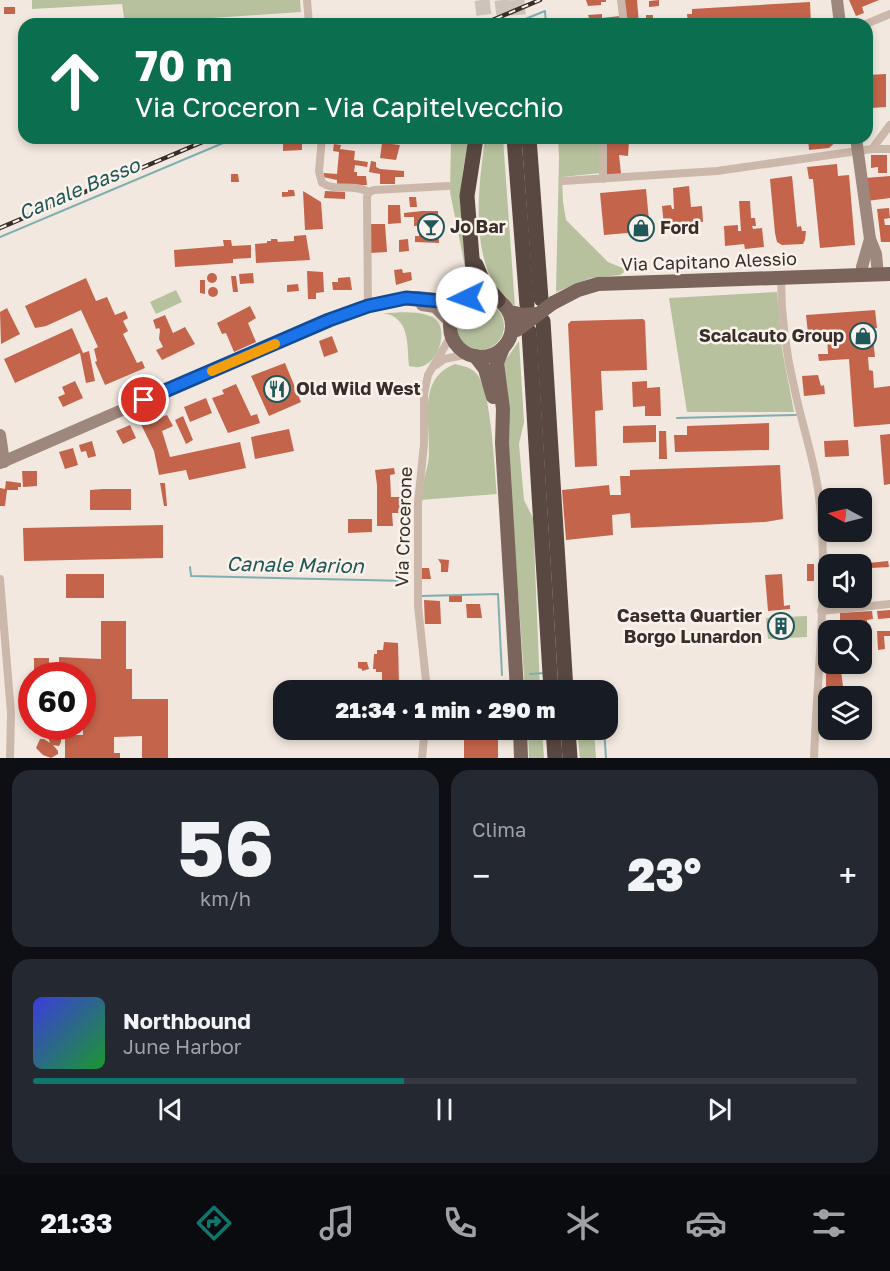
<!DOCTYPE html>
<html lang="it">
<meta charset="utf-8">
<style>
:root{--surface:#171b24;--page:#242831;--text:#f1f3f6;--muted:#9ea1a6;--line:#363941;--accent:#0f766e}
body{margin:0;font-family:"Golos Text",sans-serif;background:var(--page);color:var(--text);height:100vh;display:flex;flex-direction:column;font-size:22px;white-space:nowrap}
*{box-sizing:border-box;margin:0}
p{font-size:20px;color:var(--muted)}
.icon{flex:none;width:33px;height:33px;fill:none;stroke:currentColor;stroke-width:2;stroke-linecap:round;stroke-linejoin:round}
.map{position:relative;height:758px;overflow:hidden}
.panel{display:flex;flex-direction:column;gap:12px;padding:12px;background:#0d0f14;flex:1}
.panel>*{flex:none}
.banner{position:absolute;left:18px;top:18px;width:855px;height:126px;border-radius:18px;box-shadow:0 3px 9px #0003;background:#0b6e4f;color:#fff;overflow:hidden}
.needle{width:39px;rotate:277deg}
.fabs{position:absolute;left:818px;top:488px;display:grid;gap:12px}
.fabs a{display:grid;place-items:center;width:54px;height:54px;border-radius:12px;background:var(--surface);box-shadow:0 3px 9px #0003;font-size:30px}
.speed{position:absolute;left:18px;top:662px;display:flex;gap:12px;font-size:30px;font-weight:700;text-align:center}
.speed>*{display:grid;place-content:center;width:78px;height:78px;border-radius:50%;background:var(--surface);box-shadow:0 3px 9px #0003;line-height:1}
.speed .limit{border:9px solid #d22;background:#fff;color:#111}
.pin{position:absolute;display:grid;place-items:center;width:51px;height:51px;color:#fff;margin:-26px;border:3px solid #fff;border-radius:50%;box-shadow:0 2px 6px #0007}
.me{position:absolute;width:66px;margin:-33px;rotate:267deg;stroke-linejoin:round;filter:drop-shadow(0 0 4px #0008)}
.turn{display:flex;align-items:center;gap:21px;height:126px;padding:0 18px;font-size:27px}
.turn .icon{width:78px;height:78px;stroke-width:2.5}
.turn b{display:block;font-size:42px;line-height:51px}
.big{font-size:45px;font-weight:800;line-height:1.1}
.panel .widget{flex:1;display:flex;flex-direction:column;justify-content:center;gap:9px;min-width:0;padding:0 21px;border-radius:18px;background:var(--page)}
.panel .dial{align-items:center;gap:0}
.dial b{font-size:78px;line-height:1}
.song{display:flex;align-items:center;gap:18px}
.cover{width:72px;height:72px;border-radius:9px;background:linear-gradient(135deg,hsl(240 70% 55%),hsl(130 70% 35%))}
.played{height:6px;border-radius:3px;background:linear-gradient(90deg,var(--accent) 45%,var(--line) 45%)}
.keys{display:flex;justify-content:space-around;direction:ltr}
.heat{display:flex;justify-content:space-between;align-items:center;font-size:33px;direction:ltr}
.panel .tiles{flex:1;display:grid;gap:12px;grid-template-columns:1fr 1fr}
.widget:last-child{grid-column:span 2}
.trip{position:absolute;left:273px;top:680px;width:345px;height:60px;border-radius:18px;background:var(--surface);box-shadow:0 3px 9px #0003;font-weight:800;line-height:60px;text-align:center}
.tab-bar{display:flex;height:96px;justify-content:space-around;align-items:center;background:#090b0e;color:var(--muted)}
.tab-bar .icon{width:42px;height:42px}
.tab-bar .on{color:var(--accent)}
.tab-bar b{font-size:27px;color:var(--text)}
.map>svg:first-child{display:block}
.green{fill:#b7c19e}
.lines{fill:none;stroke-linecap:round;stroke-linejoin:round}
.stream{stroke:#7eafaf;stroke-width:2}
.building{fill:#c4644b}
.highway-tunnel{stroke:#cdc3bb;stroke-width:15;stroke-dasharray:15 8;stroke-linecap:butt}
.street{stroke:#cbb8aa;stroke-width:8}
.secondary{stroke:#9e877c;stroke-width:12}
.primary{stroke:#7a645b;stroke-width:14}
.highway{stroke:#594741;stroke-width:15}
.rail-casing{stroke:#382e2a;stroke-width:4.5}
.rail{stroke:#faf2eb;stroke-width:2;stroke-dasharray:7;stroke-linecap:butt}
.primary-bridge{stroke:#7a645b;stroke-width:14}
.route-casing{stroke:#114b97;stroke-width:15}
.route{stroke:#1a73e8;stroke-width:10}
.slow{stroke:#f59e0b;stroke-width:10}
.labels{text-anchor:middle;stroke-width:5;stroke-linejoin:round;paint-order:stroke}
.poi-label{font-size:18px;font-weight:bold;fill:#382e2a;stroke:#faf2eb;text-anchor:start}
.street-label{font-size:18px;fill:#382e2a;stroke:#faf2eb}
.water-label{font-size:20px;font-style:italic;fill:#205859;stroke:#faf2eb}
</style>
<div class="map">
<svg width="890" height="758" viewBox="0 0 890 758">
<rect width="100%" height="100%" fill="#f2e8df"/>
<g class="green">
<path d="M32 0H300L301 12 125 24 122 4 32 9Z"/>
<path d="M451 138H469L463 170 460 201 468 275 466 284V272L450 192Z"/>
<path d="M485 138H503L515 307C511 303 505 299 501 294 469 254 479 185 485 138Z"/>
<path d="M558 138H599L600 173 562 177 563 202 566 220 608 262 627 270 620 275 591 278 556 292 559 158Z"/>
<path d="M176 290 182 302 156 314 150 302Z"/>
<path d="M777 292 782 349 794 412H687L669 298Z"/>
<circle cx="480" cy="326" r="24"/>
<path d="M383 313C397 313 416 310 430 316 451 324 440 360 423 366 418 368 414 367 409 366 407 344 410 317 383 313Z"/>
<path d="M519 341 524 422 519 444 524 500 533 518 540 690H525L502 365Z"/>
<path d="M455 364C463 366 470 367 476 373 492 390 494 468 497 494L420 500C421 485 428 470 429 455 431 423 416 379 455 364Z"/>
<path d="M807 616V637L768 639 766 618Z"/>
<path d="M528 729H542L544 758H529Z"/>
<path d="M577 729H594L596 758H580Z"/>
</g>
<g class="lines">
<g class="stream">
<path d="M513 24 545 11 546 24"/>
<path d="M0 237 235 138"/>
<path d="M677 418 796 415"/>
<path d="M190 567 191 576 408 581"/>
<path d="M421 596 498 594 502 675"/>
<path d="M530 674 545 673"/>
<path d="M602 687V690"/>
<path d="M604 729 606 758"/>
</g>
</g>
<g class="building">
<path d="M586 0H606V2H601V5L588 6Z"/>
<path d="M625 0H637L639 24H626Z"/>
<path d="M659 0V6L649 7V1Z"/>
<path d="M849 0H879L862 7 864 13 856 16Z"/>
<path d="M810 2 811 24H688L687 14H692V9Z"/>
<rect x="4" y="7" width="11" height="7"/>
<path d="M602 14V18L620 16V24H581L580 19 589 18 588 15Z"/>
<path d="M646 15H653V20H656V24H646Z"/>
<path d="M886 74V107L871 108 870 105H867V75Z"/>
<path d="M279 138H305V142L302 143V150L283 151V142H279Z"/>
<path d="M681 138H702V141L681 144Z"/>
<path d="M808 138H840L829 148 809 150Z"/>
<path d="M605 140 629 141 628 156 619 155 621 174 606 175Z"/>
<path d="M382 143 400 145 396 160 380 158Z"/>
<path d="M334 144 341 145 340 149 355 151 354 160 368 162 367 167 355 165 354 172H357V176H366L367 185H337V180L323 177 324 173 337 174 339 152 333 151Z"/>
<path d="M871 155H887V173H878V167L871 168Z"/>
<path d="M371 161 376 162V167L380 169 404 171V177H395V184H380V174L369 172Z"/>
<path d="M837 164 838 176 849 175 855 245 820 248 813 179H809L807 167Z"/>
<path d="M231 174H238L239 182H231Z"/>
<path d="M792 176 797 227 801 226 802 231H806L805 240 803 244 782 245 777 242 775 233 770 179Z"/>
<path d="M890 176V198L867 201 865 178Z"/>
<path d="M689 186 691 207 702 206 703 222H698L693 229 674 231 671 225 664 226 662 206 671 205 672 209H674L673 188Z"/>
<path d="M646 189 650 231 604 235 600 193Z"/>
<path d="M288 190H294L295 196 282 197V192H288Z"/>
<path d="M303 191 321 202 323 229 305 230Z"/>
<path d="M325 191 345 192V199L324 198Z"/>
<path d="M409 197H416L417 207H410Z"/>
<path d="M739 201H750L751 218H755L756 226H752L753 229 762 228 764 247 745 249 744 244 725 246 724 226 738 225V231H741Z"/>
<path d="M388 205H400L401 223 388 224Z"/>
<path d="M889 208 890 218 884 219 885 225H890V242H881L877 209Z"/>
<path d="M422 211H438L439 243 415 242V236H419V226H414V217H404V213Z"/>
<path d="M371 224H385L387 252 370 253Z"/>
<path d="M306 235 310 260 256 263 255 244 267 243V241H271V239H277L278 242 294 241V236Z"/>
<path d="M408 239 409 251 399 252V240Z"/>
<path d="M223 240H231L232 246 251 245V258L233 259V263L175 267 174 250 224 246Z"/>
<path d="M402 269 403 273 411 272 412 280 396 285 394 270Z"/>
<path d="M307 271 323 272 324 292 316 293V299H308Z"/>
<path d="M253 273 254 283 240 284 239 274Z"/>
<circle cx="212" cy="278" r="5"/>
<path d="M231 276H236L238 292H233Z"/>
<path d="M350 277 352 290H333L332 282H338V278Z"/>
<path d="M86 278 96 301 107 297 115 315 125 311 128 318 123 321 128 331 123 334 137 363 142 361 145 368 105 385 95 362 97 361 94 349 98 347 81 310 46 326 35 328 25 306Z"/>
<path d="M200 280H205V294L200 293Z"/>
<path d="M298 284 299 291 287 292V285Z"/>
<circle cx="213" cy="292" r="5"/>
<path d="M250 306 256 318 248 323 256 342 234 352 226 333 222 334 217 323Z"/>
<path d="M7 308 20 334 1 344 0 312Z"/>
<path d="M875 310 877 328 872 329 875 357H868L869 370 873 371 874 388 890 386V424L854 427 849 359 819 361 818 354H828L827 333 808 334 806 315Z"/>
<path d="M165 315 173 333 185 327 195 344 162 360 156 350 163 347 159 339 160 330 159 328 156 329 153 320Z"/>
<path d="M643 319 645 321 647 370 601 371 603 410 595 411 597 466 575 467 568 324 571 321Z"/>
<path d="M72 328 83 353 89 351 95 381 86 383 80 353 15 383 4 359Z"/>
<path d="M332 336 338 352 324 357 319 341Z"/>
<path d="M285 363 301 402 269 416 251 376Z"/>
<path d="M818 375 821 386 824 385 825 394 804 396 802 376Z"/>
<path d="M75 381 83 398 63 407 58 397 65 394 62 387Z"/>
<path d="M647 381V388L660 387 661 416H645V406L633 407 632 382Z"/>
<path d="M236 384 251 416 257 414 260 423 228 433 212 398 224 394 222 390Z"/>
<path d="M206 398 212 413 190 422 184 407Z"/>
<path d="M153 411 156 419 167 415 173 426 162 431 170 457 240 442 246 468 189 480 186 470 159 475 154 451 138 418Z"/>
<path d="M183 416 193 440 186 444 175 420Z"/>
<path d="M769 423V450L675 452 674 435H687V426Z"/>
<path d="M130 425 136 438 123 444 116 431Z"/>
<path d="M656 425V442L623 443V426Z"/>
<path d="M289 429 294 451 255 459 251 437Z"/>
<path d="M659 431H666L667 459H659Z"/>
<path d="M890 434V484L884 485 880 435Z"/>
<path d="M848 440 849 456 825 457 824 441Z"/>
<path d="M92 441 96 456 88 458 86 451 81 452 79 445Z"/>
<path d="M73 448 78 465 65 469 59 452Z"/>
<path d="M780 465 783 519 765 522 631 528 630 513 612 515 613 535 566 540 562 490 609 485 610 495H621L620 476H630V470Z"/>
<path d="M394 468 395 474 390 475 391 497H408V513H392L393 526H377V485L375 470Z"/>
<path d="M22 471H37V486L23 487Z"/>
<path d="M404 471H413L411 492H404Z"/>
<path d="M6 481 21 483V487H18V490H7L5 506H0V488L5 489Z"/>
<path d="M160 483H165L167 506H164Z"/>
<path d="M103 489H131V510H90V490Z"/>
<path d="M348 519H372V532L348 533Z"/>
<path d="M163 525V558L24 561 23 528Z"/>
<path d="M438 559 449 560 448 572H441V564Z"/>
<path d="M888 561 889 567 870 568 869 563Z"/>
<rect x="807" y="564" width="7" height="17"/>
<path d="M418 568H429L431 579H418Z"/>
<rect x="66" y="574" width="38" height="24"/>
<path d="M782 574 784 606 790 605V609L768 611 765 575Z"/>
<rect x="449" y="596" width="13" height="6"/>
<path d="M424 600 440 601 441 624H425Z"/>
<path d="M466 604H480L482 618H467Z"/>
<path d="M890 610V618L878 619 877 611Z"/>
<path d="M872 611 873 619 867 620 869 653 868 656 861 657V630H851V626H844V621L840 622V613Z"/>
<path d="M791 619 792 632 770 633V621Z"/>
<path d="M101 621H126V669H132V699H168V758H142V736L114 737V753H120V758H65V735H83L82 675H59V657L101 659Z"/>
<path d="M877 631H890V636H884L885 649 878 650Z"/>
<path d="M384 642 398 643 399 684H382V672H376V669H373L374 654H377V650H383Z"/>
<path d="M34 658H49V668H41V675H34Z"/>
<path d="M358 662H367L369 669 362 671V669L358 668Z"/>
<path d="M841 671 843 686H841V696H834V686L826 687V672Z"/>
<path d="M45 726H60L61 728V742L59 746 53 745 58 751V754L51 758 43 755 36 748 40 739H44L50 743Z"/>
<path d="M840 729H855L856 736 841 738Z"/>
<rect x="464" y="740" width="34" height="18"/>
</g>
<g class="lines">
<g class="highway-tunnel">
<path d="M482 0 485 24"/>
<path d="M502 0 505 24"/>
<path d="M517 0 519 24"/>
</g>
<g class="street">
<path d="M307 0 309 24"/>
<path d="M621 0 624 24"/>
<path d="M866 24 890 14"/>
<path d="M322 138 319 171 322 183C336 192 352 183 369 192"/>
<path d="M603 138V179"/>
<path d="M872 149 890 125"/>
<path d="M563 181 717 171 872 149H890"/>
<path d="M369 192 374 190 448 186"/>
<path d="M781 278C781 316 786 354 795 391 802 424 813 456 818 489 830 574 817 672 814 758"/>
<path d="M368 306 367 197 369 192"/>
<path d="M436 365 444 359 469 354"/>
<path d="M0 579 11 713 10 758"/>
<path d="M821 611 890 604"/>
<path d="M427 690 418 606V503L424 444V394L428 375 452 334"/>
<path d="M422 758 425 729"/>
</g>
<g class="secondary">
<path d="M837 0 840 24"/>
<path d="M856 138 870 239 876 254 878 275"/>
<path d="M863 275 862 267 870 239"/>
<path d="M422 305 435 307 451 323"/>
<path d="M0 435 4 462"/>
<path d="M0 463 329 320C355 311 390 297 417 297 434 298 448 302 465 300"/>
</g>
<g class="primary">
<circle cx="481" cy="326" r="31"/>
<path d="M553 303 578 290 598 284 890 274"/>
<path d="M503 348 497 363 503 409 502 443 517 690"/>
<path d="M475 356 485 369 493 397"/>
<path d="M520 729 521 758"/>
</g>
<g class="highway">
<path d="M514 138 527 305"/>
<path d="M529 138 541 299"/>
<path d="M476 265 484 284 498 300"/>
<path d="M467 298 474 282 467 196 476 138"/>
<path d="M543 321 566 690"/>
<path d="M529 331 551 690"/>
<path d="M553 729 555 758"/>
<path d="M568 729 570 758"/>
</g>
<defs>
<g id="rail">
<path d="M483 24 540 0"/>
<path d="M0 228 212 138"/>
</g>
</defs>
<use href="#rail" class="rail-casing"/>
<use href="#rail" class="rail"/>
<g class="primary-bridge">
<path d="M515 313 522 315 536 314"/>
<path d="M517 330 553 303"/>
</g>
</g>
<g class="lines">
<defs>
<path id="route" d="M144 400 329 320 368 306 406 298 451 302 467 298"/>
</defs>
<use href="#route" class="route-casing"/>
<use href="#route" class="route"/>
<path class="slow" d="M212 371 275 344"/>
</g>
<defs>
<symbol id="bar-ring" viewBox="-11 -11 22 22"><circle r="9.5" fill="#faf2eb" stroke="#205859" stroke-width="1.5"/><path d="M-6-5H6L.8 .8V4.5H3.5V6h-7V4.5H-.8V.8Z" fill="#205859"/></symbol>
<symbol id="shop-ring" viewBox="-11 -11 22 22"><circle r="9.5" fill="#faf2eb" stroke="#205859" stroke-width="1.5"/><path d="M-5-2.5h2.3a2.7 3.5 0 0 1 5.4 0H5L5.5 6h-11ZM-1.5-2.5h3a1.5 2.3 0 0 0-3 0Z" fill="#205859"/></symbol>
<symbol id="restaurant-ring" viewBox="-11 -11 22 22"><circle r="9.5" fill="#faf2eb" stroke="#205859" stroke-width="1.5"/><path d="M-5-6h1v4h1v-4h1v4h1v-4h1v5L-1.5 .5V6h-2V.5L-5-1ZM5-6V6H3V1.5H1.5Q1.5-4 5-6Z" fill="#205859"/></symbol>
<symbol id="building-ring" viewBox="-11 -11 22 22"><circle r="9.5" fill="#faf2eb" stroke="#205859" stroke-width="1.5"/><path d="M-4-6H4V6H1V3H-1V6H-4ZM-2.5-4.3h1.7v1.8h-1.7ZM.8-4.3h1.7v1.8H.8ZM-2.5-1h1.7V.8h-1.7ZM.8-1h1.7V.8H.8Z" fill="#205859"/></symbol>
</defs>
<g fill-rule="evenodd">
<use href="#bar-ring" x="416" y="212" width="30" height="30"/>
<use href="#shop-ring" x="626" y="213" width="30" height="30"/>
<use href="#shop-ring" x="848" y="321" width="30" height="30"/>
<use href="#restaurant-ring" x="262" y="374" width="30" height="30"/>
<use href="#building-ring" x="766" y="611" width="30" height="30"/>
</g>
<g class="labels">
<g class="poi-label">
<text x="450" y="233">Jo Bar</text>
<text x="660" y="234">Ford</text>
<text x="844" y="342" text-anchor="end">Scalcauto Group</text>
<text x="296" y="395">Old Wild West</text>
<text x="762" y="622" text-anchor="end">Casetta Quartier<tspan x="762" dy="21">Borgo Lunardon</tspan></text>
</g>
<g class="street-label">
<text transform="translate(709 262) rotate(-2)" y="6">Via Capitano Alessio</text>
<text transform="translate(404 527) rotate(-88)" y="6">Via Crocerone</text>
</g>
<g class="water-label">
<text transform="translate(79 189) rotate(-23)" y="7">Canale Basso</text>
<text transform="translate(295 565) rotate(1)" y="7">Canale Marion</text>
</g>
</g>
</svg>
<div class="fabs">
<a><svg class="needle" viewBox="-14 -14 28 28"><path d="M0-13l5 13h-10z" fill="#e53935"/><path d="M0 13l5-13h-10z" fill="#9ea1a6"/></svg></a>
<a><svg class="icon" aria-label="sound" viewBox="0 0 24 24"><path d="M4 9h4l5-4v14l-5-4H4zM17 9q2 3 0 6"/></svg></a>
<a><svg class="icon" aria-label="search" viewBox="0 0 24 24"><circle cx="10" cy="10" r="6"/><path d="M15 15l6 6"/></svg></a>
<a><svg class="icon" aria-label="layers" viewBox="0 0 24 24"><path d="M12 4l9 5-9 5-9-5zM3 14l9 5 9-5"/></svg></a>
</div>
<div class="speed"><div class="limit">60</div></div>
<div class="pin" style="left:144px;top:400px;background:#d93025"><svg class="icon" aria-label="arrive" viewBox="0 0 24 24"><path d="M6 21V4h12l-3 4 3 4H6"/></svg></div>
<svg class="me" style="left:467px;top:298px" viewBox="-20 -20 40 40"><circle r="19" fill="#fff"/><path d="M0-13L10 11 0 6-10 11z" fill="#1a73e8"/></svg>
<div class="trip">21:34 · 1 min · 290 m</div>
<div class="banner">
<div class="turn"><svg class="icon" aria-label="ahead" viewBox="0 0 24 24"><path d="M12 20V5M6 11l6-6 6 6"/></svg><div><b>70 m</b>Via Croceron - Via Capitelvecchio</div></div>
</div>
</div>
<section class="panel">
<div class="tiles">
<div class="widget dial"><b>56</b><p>km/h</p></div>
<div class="widget"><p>Clima</p>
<div class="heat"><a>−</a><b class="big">23°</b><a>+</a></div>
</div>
<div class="widget">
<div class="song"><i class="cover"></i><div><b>Northbound</b><p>June Harbor</p></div></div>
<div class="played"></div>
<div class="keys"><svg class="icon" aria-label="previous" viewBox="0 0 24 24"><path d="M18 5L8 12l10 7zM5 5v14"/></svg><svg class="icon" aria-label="pause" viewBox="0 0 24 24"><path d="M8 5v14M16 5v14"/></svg><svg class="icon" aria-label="next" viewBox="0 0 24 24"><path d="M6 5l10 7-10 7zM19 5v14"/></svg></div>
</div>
</div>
</section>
<nav class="tab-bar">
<b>21:33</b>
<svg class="icon on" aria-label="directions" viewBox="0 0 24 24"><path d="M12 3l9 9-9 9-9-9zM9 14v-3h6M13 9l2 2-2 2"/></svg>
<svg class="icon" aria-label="music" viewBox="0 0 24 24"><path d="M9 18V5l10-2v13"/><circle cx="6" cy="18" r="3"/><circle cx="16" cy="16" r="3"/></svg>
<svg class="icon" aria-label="phone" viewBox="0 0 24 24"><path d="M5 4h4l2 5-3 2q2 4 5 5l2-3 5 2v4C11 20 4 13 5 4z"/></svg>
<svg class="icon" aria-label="climate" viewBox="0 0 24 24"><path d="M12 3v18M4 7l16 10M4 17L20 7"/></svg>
<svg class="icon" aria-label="car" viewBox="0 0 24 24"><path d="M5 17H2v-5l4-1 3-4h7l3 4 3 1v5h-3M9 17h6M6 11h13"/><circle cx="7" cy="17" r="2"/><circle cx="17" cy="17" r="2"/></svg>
<svg class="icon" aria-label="filters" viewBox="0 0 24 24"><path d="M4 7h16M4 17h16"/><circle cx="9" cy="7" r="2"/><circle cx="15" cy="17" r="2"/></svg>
</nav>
